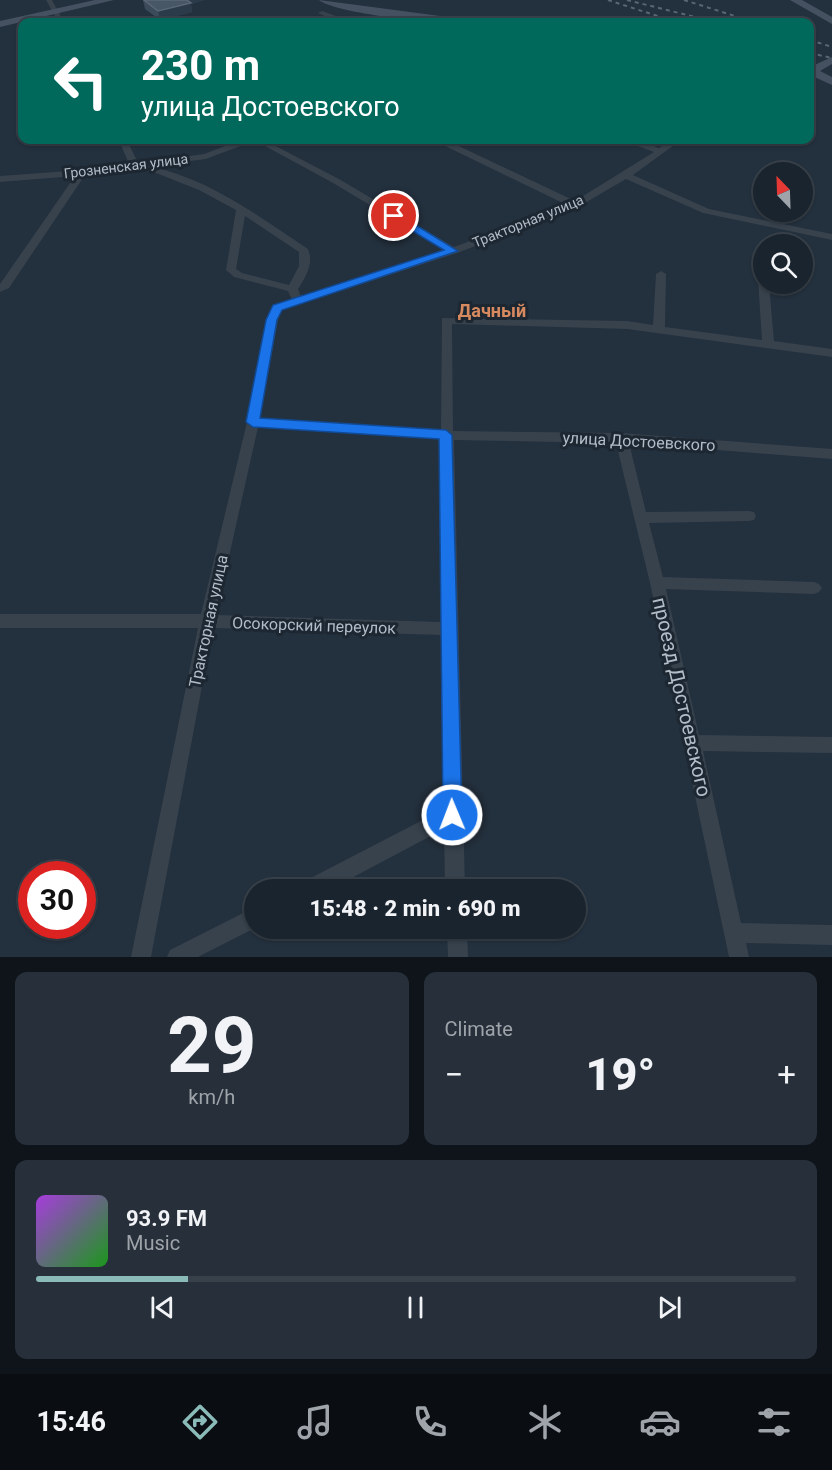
<!DOCTYPE html>
<meta charset="utf-8">
<style>
:root{--surface:#1a242e;--page:#27303a;--text:#f1f3f6;--muted:#9fa4aa;--line:#38414a;--accent:#8bbbb9}
body{margin:0;font-family:Roboto,sans-serif;background:var(--page);color:var(--text);height:100vh;display:flex;flex-direction:column;font-size:22px;white-space:nowrap}
*{box-sizing:border-box;margin:0}
p{font-size:20px;color:var(--muted)}
.icon{flex:none;width:33px;height:33px;fill:none;stroke:currentColor;stroke-width:2;stroke-linecap:round;stroke-linejoin:round}
.map{position:relative;height:957px;overflow:hidden}
.sheet{display:flex;flex-direction:column;gap:15px;padding:15px;background:#0e1419;flex:1}
.sheet>*{flex:none}
.banner{position:absolute;left:18px;top:18px;width:796px;height:126px;border-radius:12px;box-shadow:0 2px 4px #0004,0 0 0 2px var(--line);background:#00695c;color:#fff;overflow:hidden}
.needle{width:39px;rotate:337deg}
.buttons{position:absolute;left:753px;top:162px;display:grid;gap:12px}
.buttons a{display:grid;place-items:center;width:60px;height:60px;border-radius:50%;background:var(--surface);box-shadow:0 2px 4px #0004,0 0 0 2px var(--line);font-size:30px}
.speed{position:absolute;left:18px;top:861px;display:flex;gap:12px;font-size:30px;font-weight:700;text-align:center}
.speed>*{display:grid;place-content:center;width:78px;height:78px;border-radius:50%;background:var(--surface);box-shadow:0 2px 4px #0004,0 0 0 2px var(--line);line-height:1}
.speed .limit{border:9px solid #d22;background:#fff;color:#111}
.pin{position:absolute;display:grid;place-items:center;width:51px;height:51px;color:#fff;margin:-26px;border:3px solid #fff;border-radius:50%;box-shadow:0 2px 6px #0007}
.me{position:absolute;width:66px;margin:-33px;rotate:359deg;stroke-linejoin:round;filter:drop-shadow(0 0 4px #0008)}
.turn{display:flex;align-items:center;gap:21px;height:126px;padding:0 24px;font-size:27px}
.turn .icon{width:78px;height:78px;stroke-width:2.5}
.turn b{display:block;font-size:42px;line-height:51px}
.big{font-size:45px;font-weight:800;line-height:1.1}
.sheet .tile{flex:1;display:flex;flex-direction:column;justify-content:center;gap:9px;min-width:0;padding:0 21px;border-radius:12px;background:var(--page)}
.sheet .dial{align-items:center;gap:0}
.dial b{font-size:78px;line-height:1}
.song{display:flex;align-items:center;gap:18px}
.cover{width:72px;height:72px;border-radius:9px;background:linear-gradient(135deg,hsl(280 70% 55%),hsl(120 70% 35%))}
.played{height:6px;border-radius:3px;background:linear-gradient(90deg,var(--accent) 20%,var(--line) 20%)}
.keys{display:flex;justify-content:space-around;direction:ltr}
.heat{display:flex;justify-content:space-between;align-items:center;font-size:33px;direction:ltr}
.sheet .tiles{flex:1;display:grid;gap:15px;grid-template-columns:1fr 1fr}
.tile:last-child{grid-column:span 2}
.trip{position:absolute;left:244px;top:879px;width:342px;height:60px;border-radius:30px;background:var(--surface);box-shadow:0 2px 4px #0004,0 0 0 2px var(--line);font-weight:800;line-height:60px;text-align:center}
.tabs{display:flex;height:96px;justify-content:space-around;align-items:center;background:#0a0e12;color:var(--muted)}
.tabs .icon{width:42px;height:42px}
.tabs .active{color:var(--accent)}
.tabs b{font-size:27px;color:var(--text)}
.map>svg:first-child{display:block}
.lines{fill:none;stroke-linecap:round;stroke-linejoin:round}
.street{fill:#37424d;fill-rule:evenodd}
.secondary{fill:#455161;fill-rule:evenodd}
.rail{stroke:#596675;stroke-width:2;stroke-dasharray:4 4;stroke-linecap:butt}
.wall{fill:#3b4b5a}
.shaded-wall{fill:#2c3b4a}
.building{fill:#485766;stroke:#596776;stroke-width:1.5}
.route{fill:#1a73e8;stroke:#114b97;stroke-width:1.5}
.labels{text-anchor:middle;stroke-width:6;stroke-linejoin:round;paint-order:stroke}
.far-street-label{font-size:14px;fill:#b3bdc9;stroke:#1c2732}
.street-label{font-size:16px;fill:#b3bdc9;stroke:#1c2732}
.neighbourhood-label{font-size:18px;font-weight:bold;fill:#d78a5f;stroke:#1c2732}
.near-street-label{font-size:20px;fill:#b3bdc9;stroke:#1c2732}
</style>
<div class="map">
<svg width="832" height="957" viewBox="0 0 832 957">
<rect width="100%" height="100%" fill="#23303d"/>
<g class="lines">
<g class="street">
<path d="M46 0H52L64 22H58Z"/>
<path d="M322 11 347 20 348 22H339L320 14 318 13Z"/>
<path d="M119 140H127L138 163 204 154 241 140H252L251 142 206 159 150 166C209 179 259 216 308 249 314 263 306 277 298 289L301 297 445 250 333 183 254 140H264L339 179 454 247 567 205 437 142 436 140H446L575 201 654 152 627 142 626 140H637L659 148 672 140H681L633 175 709 209 832 234V240L703 213 626 179 578 207 457 253 282 310 278 320 260 418 441 430 442 318 627 321 653 325 656 274 661 271 666 274 665 327 762 340 758 280 764 277V284H769L774 341 832 349V357L627 329 452 324 453 431 621 433 832 449V459L629 443 646 512 749 511 754 512 756 516 754 520 749 521 649 523 663 577 814 582 819 584 822 588 819 592 814 594 666 589 699 735 832 737V753L703 751 741 923 832 925V945L746 943 749 957H729L650 583 616 443 454 440 465 890H445L444 829 329 890H299L301 883 444 809 441 635 213 628 151 957H131L198 628H0V614H201L247 422 266 320 273 306 292 300 288 291 234 277 226 270 236 210 199 190 156 173 134 169 85 175 9 288 0 292V284L75 176 0 182V176L82 170 129 164ZM245 216 299 252V266L289 285 242 273 236 269ZM258 427 441 439V622L216 615Z"/>
<path d="M255 907V928L198 957H167L170 950Z"/>
<path d="M447 928H467L468 957H448Z"/>
</g>
<g class="secondary">
<path d="M95 0H114L0 27V21Z"/>
<path d="M319 0 463 19 468 22C444 25 336 14 319 0Z"/>
<path d="M790 0H802L832 17V24Z"/>
<path d="M832 57V64L820 71 832 77V85L810 75V67Z"/>
</g>
<g class="rail">
<path d="M608 0 676 22"/>
<path d="M627 0 715 22"/>
<path d="M684 0 754 22"/>
<path d="M810 40 832 47"/>
<path d="M810 53 832 58"/>
</g>
</g>
<path class="wall" d="M143 0H204L191 4 192 12 160 20 145 9Z"/>
<path class="shaded-wall" d="M183 0H204L191 4 192 12 160 20 158 11Z"/>
<path class="building" d="M144 0H187L191 3 158 11Z"/>
<path class="route" d="M391 214H398L458 251 282 310 277 320 260 418 446 430 452 435 462 815 459 822 452 825 446 822 443 815 439 439 253 427 246 422 266 320 273 305 444 250 391 218Z"/>
<g class="labels">
<g class="far-street-label">
<text transform="translate(126 166) rotate(-7)" y="5">Грозненская улица</text>
<text transform="translate(528 221) rotate(-22)" y="5">Тракторная улица</text>
</g>
<g class="street-label">
<text transform="translate(639 441) rotate(3)" y="6">улица Достоевского</text>
<text transform="translate(208 621) rotate(-78)" y="6">Тракторная улица</text>
<text transform="translate(314 625) rotate(2)" y="6">Осокорский переулок</text>
</g>
<g class="neighbourhood-label">
<text x="492" y="317">Дачный</text>
</g>
<g class="near-street-label">
<text transform="translate(682 697) rotate(77)" y="7">проезд Достоевского</text>
</g>
</g>
</svg>
<div class="buttons">
<a><svg class="needle" viewBox="-14 -14 28 28"><path d="M0-13l5 13h-10z" fill="#e53935"/><path d="M0 13l5-13h-10z" fill="#9fa4aa"/></svg></a>
<a><svg class="icon" aria-label="search" viewBox="0 0 24 24"><circle cx="10" cy="10" r="6"/><path d="M15 15l6 6"/></svg></a>
</div>
<div class="speed"><div class="limit">30</div></div>
<div class="pin" style="left:394px;top:216px;background:#d93025"><svg class="icon" aria-label="arrive" viewBox="0 0 24 24"><path d="M6 21V4h12l-3 4 3 4H6"/></svg></div>
<svg class="me" style="left:452px;top:815px" viewBox="-20 -20 40 40"><circle r="17" fill="#1a73e8" stroke="#fff" stroke-width="3"/><path d="M0-11L8 9 0 5-8 9z" fill="#fff"/></svg>
<div class="trip">15:48 · 2 min · 690 m</div>
<div class="banner">
<div class="turn"><svg class="icon" aria-label="left" viewBox="0 0 24 24"><path d="M17 20v-9H6M10 6l-5 5 5 5"/></svg><div><b>230 m</b>улица Достоевского</div></div>
</div>
</div>
<section class="sheet">
<div class="tiles">
<div class="tile dial"><b>29</b><p>km/h</p></div>
<div class="tile"><p>Climate</p>
<div class="heat"><a>−</a><b class="big">19°</b><a>+</a></div>
</div>
<div class="tile">
<div class="song"><i class="cover"></i><div><b>93.9 FM</b><p>Music</p></div></div>
<div class="played"></div>
<div class="keys"><svg class="icon" aria-label="previous" viewBox="0 0 24 24"><path d="M18 5L8 12l10 7zM5 5v14"/></svg><svg class="icon" aria-label="pause" viewBox="0 0 24 24"><path d="M8 5v14M16 5v14"/></svg><svg class="icon" aria-label="next" viewBox="0 0 24 24"><path d="M6 5l10 7-10 7zM19 5v14"/></svg></div>
</div>
</div>
</section>
<nav class="tabs">
<b>15:46</b>
<svg class="icon active" aria-label="directions" viewBox="0 0 24 24"><path d="M12 3l9 9-9 9-9-9zM9 14v-3h6M13 9l2 2-2 2"/></svg>
<svg class="icon" aria-label="music" viewBox="0 0 24 24"><path d="M9 18V5l10-2v13"/><circle cx="6" cy="18" r="3"/><circle cx="16" cy="16" r="3"/></svg>
<svg class="icon" aria-label="phone" viewBox="0 0 24 24"><path d="M5 4h4l2 5-3 2q2 4 5 5l2-3 5 2v4C11 20 4 13 5 4z"/></svg>
<svg class="icon" aria-label="climate" viewBox="0 0 24 24"><path d="M12 3v18M4 7l16 10M4 17L20 7"/></svg>
<svg class="icon" aria-label="car" viewBox="0 0 24 24"><path d="M5 17H2v-5l4-1 3-4h7l3 4 3 1v5h-3M9 17h6M6 11h13"/><circle cx="7" cy="17" r="2"/><circle cx="17" cy="17" r="2"/></svg>
<svg class="icon" aria-label="filters" viewBox="0 0 24 24"><path d="M4 7h16M4 17h16"/><circle cx="9" cy="7" r="2"/><circle cx="15" cy="17" r="2"/></svg>
</nav>
